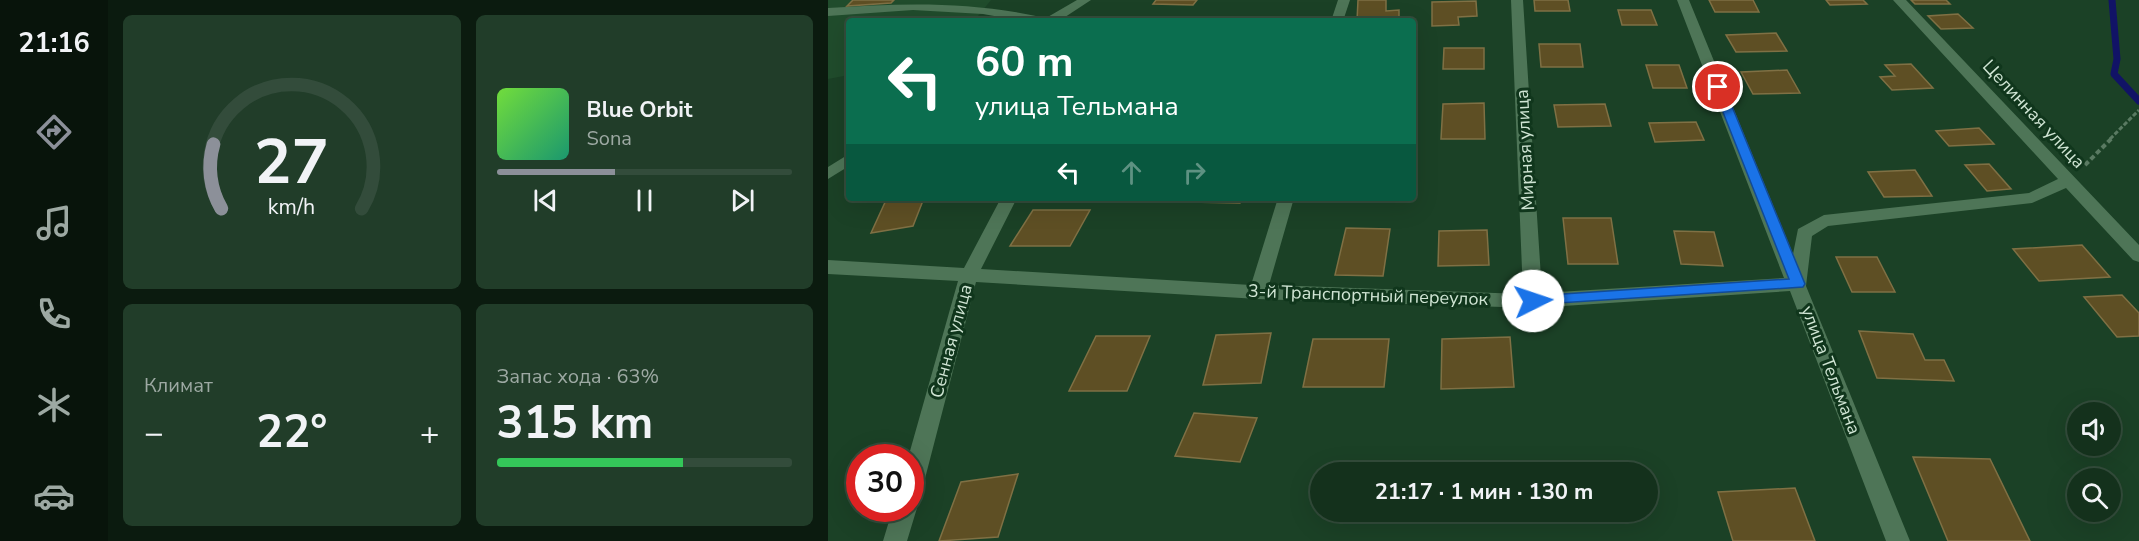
<!DOCTYPE html>
<html lang="ru">
<meta charset="utf-8">
<style>
:root{--surface:#14311c;--page:#213d29;--text:#f1f3f6;--muted:#9da9a3;--line:#334c3b;--accent:#8c9099}
body{margin:0;font-family:"Nunito Sans",sans-serif;background:var(--page);color:var(--text);height:100vh;display:flex;flex-direction:column;font-size:22px;white-space:nowrap}
*{box-sizing:border-box;margin:0}
p{font-size:20px;color:var(--muted)}
.icon{flex:none;width:33px;height:33px;fill:none;stroke:currentColor;stroke-width:2;stroke-linecap:round;stroke-linejoin:round}
.map{position:relative;flex:1;overflow:hidden}
.side{display:flex;flex-direction:column;gap:15px;padding:15px;background:#0b1b0f;width:720px}
.side>*{flex:none}
.guide{position:absolute;left:18px;top:18px;width:570px;height:183px;border-radius:6px;box-shadow:0 6px 24px #0002,0 0 0 2px var(--line);background:#0b6e4f;color:#fff;overflow:hidden}
.fabs{position:absolute;left:1239px;top:402px;display:grid;gap:12px}
.fabs a{display:grid;place-items:center;width:54px;height:54px;border-radius:50%;background:var(--surface);box-shadow:0 6px 24px #0002,0 0 0 2px var(--line);font-size:30px}
.speed{position:absolute;left:18px;top:444px;display:flex;gap:12px;font-size:30px;font-weight:700;text-align:center}
.speed>*{display:grid;place-content:center;width:78px;height:78px;border-radius:50%;background:var(--surface);box-shadow:0 6px 24px #0002,0 0 0 2px var(--line);line-height:1}
.speed .limit{border:9px solid #d22;background:#fff;color:#111}
.pin{position:absolute;display:grid;place-items:center;width:51px;height:51px;color:#fff;margin:-26px;border:3px solid #fff;border-radius:50%;box-shadow:0 2px 6px #0007}
.me{position:absolute;width:66px;margin:-33px;rotate:86deg;stroke-linejoin:round;filter:drop-shadow(0 0 4px #0008)}
.turn{display:flex;align-items:center;gap:21px;height:126px;padding:0 30px;font-size:27px}
.turn .icon{width:78px;height:78px;stroke-width:2.5}
.turn b{display:block;font-size:42px;line-height:51px}
.lanes{display:flex;align-items:center;height:57px;padding:0 30px;background:#0003;justify-content:center;gap:30px;direction:ltr}
.lanes .off{opacity:.35}
.big{font-size:45px;font-weight:700;line-height:1.1}
.side .card{flex:1;display:flex;flex-direction:column;justify-content:center;gap:9px;min-width:0;padding:0 21px;border-radius:9px;background:var(--page)}
.side .dial{align-items:center;gap:0}
.dial svg{height:156px;overflow:visible;fill:none;stroke:var(--line);stroke-width:7;stroke-linecap:round;text-anchor:middle}
.dial text{fill:var(--text);stroke:none}
.song{display:flex;align-items:center;gap:18px}
.cover{width:72px;height:72px;border-radius:9px;background:linear-gradient(135deg,hsl(100 70% 55%),hsl(160 70% 35%))}
.played{height:6px;border-radius:3px;background:linear-gradient(90deg,var(--accent) 40%,var(--line) 40%)}
.keys{display:flex;justify-content:space-around;direction:ltr}
.heat{display:flex;justify-content:space-between;align-items:center;font-size:33px;direction:ltr}
.charge{height:9px;border-radius:4px;background:linear-gradient(90deg,#34c759 63%,var(--line) 0)}
.side .tiles{flex:1;display:grid;gap:15px;grid-template-columns:repeat(2,1fr)}
.trip{position:absolute;left:482px;top:462px;width:348px;height:60px;border-radius:30px;background:var(--surface);box-shadow:0 6px 24px #0002,0 0 0 2px var(--line);font-weight:700;line-height:60px;text-align:center}
main{display:flex;flex:1;min-height:0}
.menu{display:flex;flex-direction:column;width:108px;justify-content:space-around;align-items:center;background:#08140b;color:var(--muted)}
.menu .icon{width:42px;height:42px}
.menu .selected{color:var(--accent)}
.menu b{font-size:27px;color:var(--text)}
.map>svg:first-child{display:block}
.built{fill:#204c2c}
.lines{fill:none;stroke-linecap:round;stroke-linejoin:round}
.stream{stroke:#111366;stroke-width:7}
.building{fill:#5e4f24;stroke:#7f7044;stroke-width:1.5}
.path-far1{stroke:#5a7a62;stroke-width:3;stroke-dasharray:4.5 2;stroke-linecap:butt}
.path{stroke:#5a7a62;stroke-width:4;stroke-dasharray:5 3;stroke-linecap:butt}
.minor{fill:#4e7557;fill-rule:evenodd}
.route{fill:#1a73e8;stroke:#114b97;stroke-width:1.5}
.labels{text-anchor:middle;stroke-width:6;stroke-linejoin:round;paint-order:stroke}
.street-label{font-size:18px;fill:#d0e5d4;stroke:#10361c}
</style>
<main>
<nav class="menu">
<b>21:16</b>
<svg class="icon selected" aria-label="directions" viewBox="0 0 24 24"><path d="M12 3l9 9-9 9-9-9zM9 14v-3h6M13 9l2 2-2 2"/></svg>
<svg class="icon" aria-label="music" viewBox="0 0 24 24"><path d="M9 18V5l10-2v13"/><circle cx="6" cy="18" r="3"/><circle cx="16" cy="16" r="3"/></svg>
<svg class="icon" aria-label="phone" viewBox="0 0 24 24"><path d="M5 4h4l2 5-3 2q2 4 5 5l2-3 5 2v4C11 20 4 13 5 4z"/></svg>
<svg class="icon" aria-label="climate" viewBox="0 0 24 24"><path d="M12 3v18M4 7l16 10M4 17L20 7"/></svg>
<svg class="icon" aria-label="car" viewBox="0 0 24 24"><path d="M5 17H2v-5l4-1 3-4h7l3 4 3 1v5h-3M9 17h6M6 11h13"/><circle cx="7" cy="17" r="2"/><circle cx="17" cy="17" r="2"/></svg>
</nav>
<section class="side">
<div class="tiles">
<div class="card dial"><svg viewBox="0 0 100 80">
<path d="M14 69A42 42 0 1 1 86 69"/>
<path d="M14 69A42 42 0 0 1 10 36" stroke="#8c9099"/>
<text x="50" y="56" font-size="32" font-weight="700">27</text>
<text x="50" y="72" font-size="11">km/h</text>
</svg></div>
<div class="card">
<div class="song"><i class="cover"></i><div><b>Blue Orbit</b><p>Sona</p></div></div>
<div class="played"></div>
<div class="keys"><svg class="icon" aria-label="previous" viewBox="0 0 24 24"><path d="M18 5L8 12l10 7zM5 5v14"/></svg><svg class="icon" aria-label="pause" viewBox="0 0 24 24"><path d="M8 5v14M16 5v14"/></svg><svg class="icon" aria-label="next" viewBox="0 0 24 24"><path d="M6 5l10 7-10 7zM19 5v14"/></svg></div>
</div>
<div class="card"><p>Климат</p>
<div class="heat"><a>−</a><b class="big">22°</b><a>+</a></div>
</div>
<div class="card"><p>Запас хода · 63%</p><b class="big">315 km</b><div class="charge"></div></div>
</div>
</section>
<div class="map">
<svg width="1311" height="541" viewBox="0 0 1311 541">
<rect width="100%" height="100%" fill="#1b4126"/>
<path class="built" d="M0 0H163L146 21H21V75L0 79Z"/>
<g class="lines">
<path class="stream" d="M1284 0 1289 59 1286 74 1311 101"/>
</g>
<g class="building">
<path d="M25 0H66L63 3 19 6Z"/>
<path d="M328 0H369L365 5 325 4Z"/>
<path d="M530 0H558V11L571 10V21H529Z"/>
<path d="M706 0H740L742 11H707Z"/>
<path d="M881 0H925L931 12H887Z"/>
<path d="M998 0H1035L1039 4 1002 5Z"/>
<path d="M1083 0H1118L1122 4H1087Z"/>
<path d="M648 1 649 16 630 17 631 25 604 26V2Z"/>
<path d="M790 10H823L829 25H794Z"/>
<path d="M1130 14 1145 28 1113 29 1100 16Z"/>
<path d="M948 33 959 51 908 52 898 35Z"/>
<path d="M711 44H752L755 67H713Z"/>
<path d="M616 48H656V69H615Z"/>
<path d="M1083 64 1105 88 1064 90 1052 77 1067 76 1057 65Z"/>
<path d="M818 65H851L859 88H825Z"/>
<path d="M959 70 972 93 925 94 913 72Z"/>
<path d="M656 103 657 139H613L615 104Z"/>
<path d="M777 104 783 126 730 127 726 105Z"/>
<path d="M868 122 876 140 827 142 821 123Z"/>
<path d="M1151 128 1166 144 1121 146 1108 131Z"/>
<path d="M1161 164 1183 189 1159 191 1137 165Z"/>
<path d="M1087 170 1104 196 1056 197 1040 172Z"/>
<path d="M59 198H96L85 226 43 233Z"/>
<path d="M363 198H414L412 203 361 202Z"/>
<path d="M205 210H262L242 246H182Z"/>
<path d="M735 218H783L790 264H740Z"/>
<path d="M518 228 562 229 555 276 507 275Z"/>
<path d="M659 230 661 265 610 266 611 231Z"/>
<path d="M846 231 886 232 895 266 853 264Z"/>
<path d="M1254 245 1282 277 1211 281 1185 249Z"/>
<path d="M1008 257H1049L1067 292H1024Z"/>
<path d="M1294 295 1311 313V336L1289 337 1256 297Z"/>
<path d="M1031 331 1085 334 1097 360H1116L1126 381 1049 378Z"/>
<path d="M443 333 433 383 375 385 388 335Z"/>
<path d="M268 336H322L299 391H241Z"/>
<path d="M682 337 686 387 613 389 614 339Z"/>
<path d="M485 339H561L556 387H475Z"/>
<path d="M366 413 429 418 412 462 347 456Z"/>
<path d="M1085 457 1162 459 1202 541H1120Z"/>
<path d="M190 474 170 537 111 541 133 482Z"/>
<path d="M967 488 987 541H905L890 492Z"/>
</g>
<g class="lines">
<path class="path-far1" d="M1282 139 1311 110"/>
<path class="path" d="M1257 165 1284 138"/>
<g class="minor">
<path d="M249 0H263L231 21H195L155 14 85 10 0 16V8C77 3 142 1 218 18Z"/>
<path d="M510 0H522L515 21H503Z"/>
<path d="M683 0H695L714 293 956 278 849 0H861L965 254 970 229 996 215 1201 193 1230 179 1065 0H1078L1311 245V262L1305 260 1238 188 1204 203 1000 226 984 236 978 286 1082 541H1058L962 291 705 308 430 299 148 282 94 490 90 498 85 500 89 508 79 541H55L65 508H82V458H80L130 281 0 274V260L136 268 173 198H189L153 269 423 285 450 198H466L441 285 695 294Z"/>
<path d="M21 154V166L0 179V167Z"/>
</g>
</g>
<path class="route" d="M887 85 896 87 977 284 975 287 700 305V297L705 296 961 279 885 87Z"/>
<g class="labels">
<g class="street-label">
<text transform="translate(1206 114) rotate(47)" y="6">Целинная улица</text>
<text transform="translate(697 150) rotate(-93)" y="6">Мирная улица</text>
<text transform="translate(540 295) rotate(2)" y="6">3-й Транспортный переулок</text>
<text transform="translate(123 341) rotate(-75)" y="6">Сенная улица</text>
<text transform="translate(1003 370) rotate(69)" y="6">улица Тельмана</text>
</g>
</g>
</svg>
<div class="fabs">
<a><svg class="icon" aria-label="sound" viewBox="0 0 24 24"><path d="M4 9h4l5-4v14l-5-4H4zM17 9q2 3 0 6"/></svg></a>
<a><svg class="icon" aria-label="search" viewBox="0 0 24 24"><circle cx="10" cy="10" r="6"/><path d="M15 15l6 6"/></svg></a>
</div>
<div class="speed"><div class="limit">30</div></div>
<div class="pin" style="left:890px;top:87px;background:#d93025"><svg class="icon" aria-label="arrive" viewBox="0 0 24 24"><path d="M6 21V4h12l-3 4 3 4H6"/></svg></div>
<svg class="me" style="left:705px;top:301px" viewBox="-20 -20 40 40"><circle r="19" fill="#fff"/><path d="M0-13L10 11 0 6-10 11z" fill="#1a73e8"/></svg>
<div class="trip">21:17 · 1 мин · 130 m</div>
<div class="guide">
<div class="turn"><svg class="icon" aria-label="left" viewBox="0 0 24 24"><path d="M17 20v-9H6M10 6l-5 5 5 5"/></svg><div><b>60 m</b>улица Тельмана</div></div>
<div class="lanes"><svg class="icon" aria-label="left" viewBox="0 0 24 24"><path d="M17 20v-9H6M10 6l-5 5 5 5"/></svg><svg class="icon off" aria-label="ahead" viewBox="0 0 24 24"><path d="M12 20V5M6 11l6-6 6 6"/></svg><svg class="icon off" aria-label="right" viewBox="0 0 24 24"><path d="M7 20v-9h11M14 6l5 5-5 5"/></svg></div>
</div>
</div>
</main>
